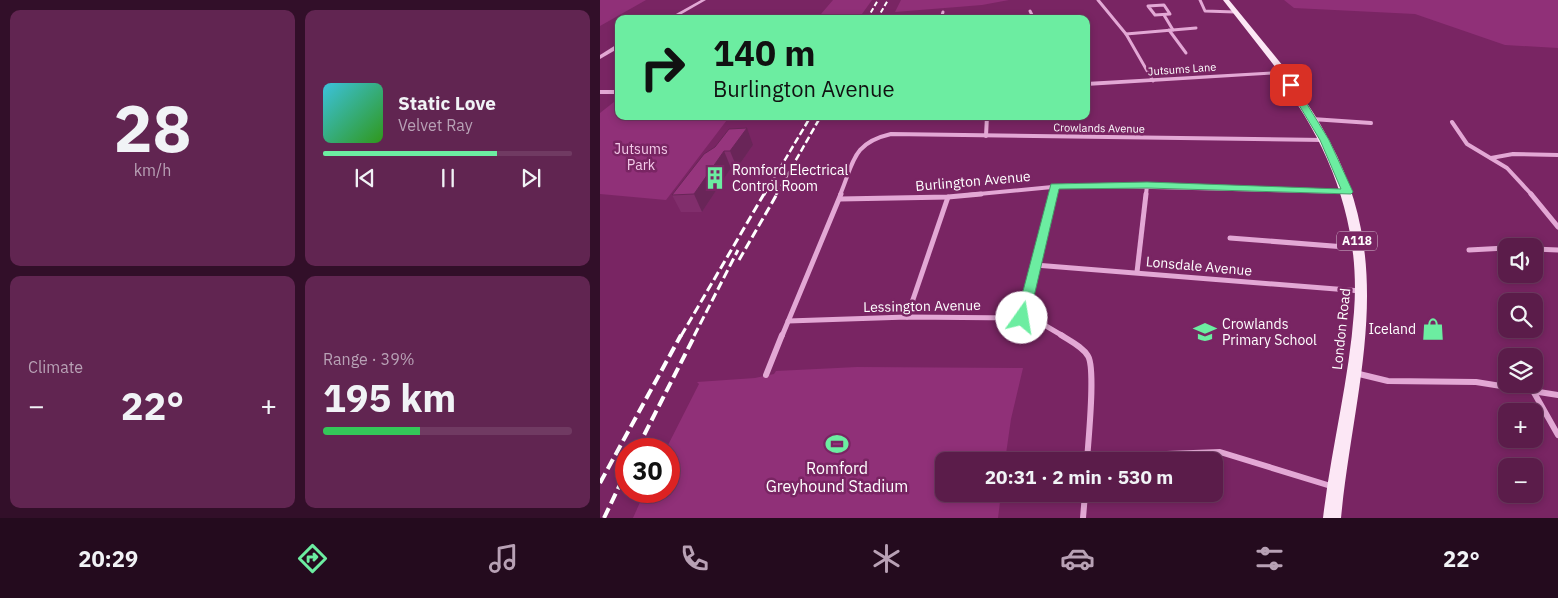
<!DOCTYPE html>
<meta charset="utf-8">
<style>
:root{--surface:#5b1c4a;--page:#612551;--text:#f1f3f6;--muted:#b8a1b5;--line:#703a62;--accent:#6ceda1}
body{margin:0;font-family:"IBM Plex Sans",sans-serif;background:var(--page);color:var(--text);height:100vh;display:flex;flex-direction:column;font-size:19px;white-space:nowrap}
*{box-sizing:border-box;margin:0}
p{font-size:16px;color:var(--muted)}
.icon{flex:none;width:28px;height:28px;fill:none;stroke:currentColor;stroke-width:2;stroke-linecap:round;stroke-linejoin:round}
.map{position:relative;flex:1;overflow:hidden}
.drawer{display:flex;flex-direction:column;gap:10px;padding:10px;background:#320f29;width:600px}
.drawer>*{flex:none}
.hud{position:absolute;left:15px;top:15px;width:475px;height:105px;border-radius:10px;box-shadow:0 2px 8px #0003,0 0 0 1px var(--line);background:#6ceda1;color:#111;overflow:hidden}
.tools{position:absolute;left:898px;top:238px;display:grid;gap:10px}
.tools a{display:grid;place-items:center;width:45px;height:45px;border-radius:10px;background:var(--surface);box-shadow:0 2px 8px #0003,0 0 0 1px var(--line);font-size:25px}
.speed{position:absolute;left:15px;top:438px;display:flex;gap:10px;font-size:25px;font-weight:700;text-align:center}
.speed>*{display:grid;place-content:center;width:65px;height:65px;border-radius:50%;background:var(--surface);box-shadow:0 2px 8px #0003,0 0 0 1px var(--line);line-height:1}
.speed .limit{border:8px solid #d22;background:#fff;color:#111}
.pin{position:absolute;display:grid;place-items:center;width:42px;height:42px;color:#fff;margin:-21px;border-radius:10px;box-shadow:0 2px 8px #0006}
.me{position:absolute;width:55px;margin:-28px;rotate:13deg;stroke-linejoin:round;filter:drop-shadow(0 0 4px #0008)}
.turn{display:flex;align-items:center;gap:18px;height:105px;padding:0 15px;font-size:22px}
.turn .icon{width:65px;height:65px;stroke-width:2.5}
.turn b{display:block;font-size:35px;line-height:42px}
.big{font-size:38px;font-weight:700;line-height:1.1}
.drawer .tile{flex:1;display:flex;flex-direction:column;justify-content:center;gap:8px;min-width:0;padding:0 18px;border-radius:10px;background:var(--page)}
.drawer .dial{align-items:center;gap:0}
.dial b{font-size:65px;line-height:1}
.song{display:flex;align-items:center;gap:15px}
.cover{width:60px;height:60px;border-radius:8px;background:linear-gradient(135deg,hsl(190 70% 55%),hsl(110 70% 35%))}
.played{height:5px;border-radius:2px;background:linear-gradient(90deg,var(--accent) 70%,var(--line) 70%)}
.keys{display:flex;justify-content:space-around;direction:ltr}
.heat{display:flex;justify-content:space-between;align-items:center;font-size:28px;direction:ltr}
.charge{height:8px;border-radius:4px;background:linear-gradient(90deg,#34c759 39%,var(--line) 0)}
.drawer .tiles{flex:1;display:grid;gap:10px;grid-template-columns:repeat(2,1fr)}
.trip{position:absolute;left:335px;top:452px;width:288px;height:50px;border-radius:10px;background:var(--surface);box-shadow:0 2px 8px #0003,0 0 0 1px var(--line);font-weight:700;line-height:50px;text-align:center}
.menu{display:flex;height:80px;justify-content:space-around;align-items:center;background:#240b1e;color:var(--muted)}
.menu .icon{width:35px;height:35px}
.menu .current{color:var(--accent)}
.menu b{font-size:22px;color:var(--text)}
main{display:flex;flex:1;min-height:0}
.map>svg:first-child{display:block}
.green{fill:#903078}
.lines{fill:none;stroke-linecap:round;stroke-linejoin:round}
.minor-far3{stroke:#e3a8d5;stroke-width:3}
.minor-far2{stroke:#e3a8d5;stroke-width:4}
.minor-far1{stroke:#e3a8d5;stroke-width:5}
.minor{stroke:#e3a8d5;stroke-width:6}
.tertiary{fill:#e3a8d5;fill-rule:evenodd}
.primary{fill:#fce7f5;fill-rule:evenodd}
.rail-far3{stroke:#fff;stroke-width:2;stroke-dasharray:5 2.5;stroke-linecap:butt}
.rail-far2{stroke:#fff;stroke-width:2.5;stroke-dasharray:7 3;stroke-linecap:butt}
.rail-far1{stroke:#fff;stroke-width:3;stroke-dasharray:9 4;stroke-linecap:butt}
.rail{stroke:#fff;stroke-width:4;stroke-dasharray:11 5;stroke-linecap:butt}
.wall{fill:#812e6c}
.shaded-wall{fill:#692558}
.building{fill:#96357d;stroke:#692558}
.route{fill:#6ceda1;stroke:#469a69}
.labels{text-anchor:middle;stroke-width:5;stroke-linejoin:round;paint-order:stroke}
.far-street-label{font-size:11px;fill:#fff;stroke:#792563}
.shield{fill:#792563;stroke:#d7bed0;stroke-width:1}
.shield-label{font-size:12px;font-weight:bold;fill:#fff}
.park-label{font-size:14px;fill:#f3cae9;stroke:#792563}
.poi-label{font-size:14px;fill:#fff;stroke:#792563;text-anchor:start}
.street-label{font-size:14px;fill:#fff;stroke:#792563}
.near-poi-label{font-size:16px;fill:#fff;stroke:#792563}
</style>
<main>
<section class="drawer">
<div class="tiles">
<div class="tile dial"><b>28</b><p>km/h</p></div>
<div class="tile">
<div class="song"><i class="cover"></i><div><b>Static Love</b><p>Velvet Ray</p></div></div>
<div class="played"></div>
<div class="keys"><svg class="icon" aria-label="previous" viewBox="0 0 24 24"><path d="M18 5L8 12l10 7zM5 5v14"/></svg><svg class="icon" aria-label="pause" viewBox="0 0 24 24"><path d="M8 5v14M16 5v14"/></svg><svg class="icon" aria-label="next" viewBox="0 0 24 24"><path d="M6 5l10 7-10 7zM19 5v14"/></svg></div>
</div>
<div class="tile"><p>Climate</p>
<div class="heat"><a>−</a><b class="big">22°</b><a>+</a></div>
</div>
<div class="tile"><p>Range · 39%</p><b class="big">195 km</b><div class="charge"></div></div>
</div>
</section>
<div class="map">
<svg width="958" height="518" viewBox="0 0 958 518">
<rect width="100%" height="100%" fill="#792563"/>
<g class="green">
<path d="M0 0H46L0 26Z"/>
<path d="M233 0H272L262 14H257L253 19H229L230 17 221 14Z"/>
<path d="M301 0H409L382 5 295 12Z"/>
<path d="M684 0H958V48L905 45 815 14 694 8Z"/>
<path d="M19 98V116H130L66 200 0 194V113Z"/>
<path d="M257 367 423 368 411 419 405 461H344V494H401L398 518H33L45 491H69V449H66L99 384 97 382 155 378 174 374 176 371Z"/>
</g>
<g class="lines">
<g class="minor-far3">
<path d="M498 0 526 34 553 81"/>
<path d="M600 0 605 11 635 12"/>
<path d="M564 5 570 14 555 15 548 6Z"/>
<path d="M430 11 434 19"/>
<path d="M564 15 573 30"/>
<path d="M341 19 343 12"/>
<path d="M569 30 586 53"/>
<path d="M526 34 596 28"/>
</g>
<g class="minor-far2">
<path d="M712 119 771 123"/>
<path d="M852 122 867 144 907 168 932 195"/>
<path d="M386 136 387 116"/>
<path d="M891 158 913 154 958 155"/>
<path d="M240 195C254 162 252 143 291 134L724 140"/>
<path d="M368 195 473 185 745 192"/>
<path d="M453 195 455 186"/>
<path d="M546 195 547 185"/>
</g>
<g class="minor-far1">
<path d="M931 194 958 227"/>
<path d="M240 199 348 197 381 194"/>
<path d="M630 238 758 248"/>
<path d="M934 249 958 250"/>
<path d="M869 250 906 248"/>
<path d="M435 265 761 291"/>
<path d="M537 272 546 194"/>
<path d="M307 317 348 197"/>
<path d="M422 318 453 194"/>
<path d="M188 321 307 317 422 318 446 326 463 336"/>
<path d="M182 336 241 194"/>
</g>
<g class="minor">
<path d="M461 335C470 341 483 347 488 356 496 369 488 442 487 461"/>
<path d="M755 373 788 381 876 382 958 395"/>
<path d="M166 375 182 335"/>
<path d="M932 389 958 435"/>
<path d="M487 457 620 452 734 487"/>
<path d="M483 518 485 494"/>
</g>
<g class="tertiary">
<path d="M101 0H106L73 19H67Z"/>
<path d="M19 43V48L0 59V55Z"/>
<path d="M679 71 681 72V74L486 86V82Z"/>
<rect x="0" y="90" width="19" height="4"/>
</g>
<path class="primary" d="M623 0H629L683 66V73C702 93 717 117 730 142 798 270 754 384 741 518H723C731 449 749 381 754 312 761 223 729 142 675 73L676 68Z"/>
<g class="rail-far3">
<path d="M267 19 278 0"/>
<path d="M277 19 288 0"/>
</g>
<g class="rail-far2">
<path d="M164 195 211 116"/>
<path d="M176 195 221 116"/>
</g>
<g class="rail-far1">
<path d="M139 260 177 194"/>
<path d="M81 336 164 194"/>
<path d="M94 336 138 250"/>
</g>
<g class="rail">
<path d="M37 449 95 335"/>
<path d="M0 483 81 335"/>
<path d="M4 518 26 472"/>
</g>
</g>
<path class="wall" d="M153 145 137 168H131L102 212H81L72 195 115 147Z"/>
<g class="shaded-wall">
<path d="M147 128 153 145 137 168 130 151Z"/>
<path d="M124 151 131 168 102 212 94 194Z"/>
</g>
<path class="building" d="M147 128 130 151H124L94 194 72 195 104 154 115 147 129 129Z"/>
<path class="route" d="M688 83H694L729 140 753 192 751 194 547 188 459 189 429 318 422 322 418 321 416 318 451 184 547 182 741 189 720 140 687 85Z"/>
<defs>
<symbol id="building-bare" viewBox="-9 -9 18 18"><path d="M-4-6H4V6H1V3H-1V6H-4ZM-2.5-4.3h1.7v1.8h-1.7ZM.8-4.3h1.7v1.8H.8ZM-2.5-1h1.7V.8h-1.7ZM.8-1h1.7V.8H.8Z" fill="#6ceda1" stroke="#792563" stroke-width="2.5" paint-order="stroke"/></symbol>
<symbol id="shop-bare" viewBox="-9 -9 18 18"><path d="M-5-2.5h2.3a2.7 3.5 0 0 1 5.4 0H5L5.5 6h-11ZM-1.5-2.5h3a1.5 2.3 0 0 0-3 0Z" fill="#6ceda1" stroke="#792563" stroke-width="2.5" paint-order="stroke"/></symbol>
<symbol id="school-bare" viewBox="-9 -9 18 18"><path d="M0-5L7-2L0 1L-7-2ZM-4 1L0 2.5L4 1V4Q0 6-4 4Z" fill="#6ceda1" stroke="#792563" stroke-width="2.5" paint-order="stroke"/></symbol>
<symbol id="stadium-bare" viewBox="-9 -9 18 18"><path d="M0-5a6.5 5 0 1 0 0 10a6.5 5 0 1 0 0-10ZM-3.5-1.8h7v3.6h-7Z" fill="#6ceda1" stroke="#792563" stroke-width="2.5" paint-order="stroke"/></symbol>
</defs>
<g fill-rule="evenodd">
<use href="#building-bare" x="99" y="162" width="32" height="32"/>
<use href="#shop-bare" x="817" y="313" width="32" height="32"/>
<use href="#school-bare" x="589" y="316" width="32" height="32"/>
<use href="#stadium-bare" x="221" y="428" width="32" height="32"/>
</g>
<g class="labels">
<g class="far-street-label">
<text transform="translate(582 69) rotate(-4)" y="4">Jutsums Lane</text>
<text transform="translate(499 128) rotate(1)" y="4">Crowlands Avenue</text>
</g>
<rect class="shield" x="737" y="231.5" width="40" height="19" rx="4"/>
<g class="shield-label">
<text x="757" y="245">A118</text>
</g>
<g class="park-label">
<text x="41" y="154">Jutsums<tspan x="41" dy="16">Park</tspan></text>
</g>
<g class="poi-label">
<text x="132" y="175">Romford Electrical<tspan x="132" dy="16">Control Room</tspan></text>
<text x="622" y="329">Crowlands<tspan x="622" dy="16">Primary School</tspan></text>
<text x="816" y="334" text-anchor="end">Iceland</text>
</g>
<g class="street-label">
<text transform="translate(373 181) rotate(-5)" y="5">Burlington Avenue</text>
<text transform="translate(599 266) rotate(5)" y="5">Lonsdale Avenue</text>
<text transform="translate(322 306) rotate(-1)" y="5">Lessington Avenue</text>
<text transform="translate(741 329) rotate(-84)" y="5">London Road</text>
</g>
<g class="near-poi-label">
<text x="237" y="474">Romford<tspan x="237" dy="18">Greyhound Stadium</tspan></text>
</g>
</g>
</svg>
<div class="tools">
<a><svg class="icon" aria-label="sound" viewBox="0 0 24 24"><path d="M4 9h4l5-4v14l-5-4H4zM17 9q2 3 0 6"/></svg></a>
<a><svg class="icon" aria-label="search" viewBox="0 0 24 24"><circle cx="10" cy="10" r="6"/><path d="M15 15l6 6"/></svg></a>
<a><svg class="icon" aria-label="layers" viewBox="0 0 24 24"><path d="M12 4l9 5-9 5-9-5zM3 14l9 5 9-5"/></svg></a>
<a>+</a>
<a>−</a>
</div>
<div class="speed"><div class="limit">30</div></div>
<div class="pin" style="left:691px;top:85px;background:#d93025"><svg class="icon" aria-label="arrive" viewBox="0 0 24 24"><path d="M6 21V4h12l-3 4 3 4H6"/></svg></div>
<svg class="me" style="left:422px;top:318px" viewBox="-20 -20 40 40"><circle r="19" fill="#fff"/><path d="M0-13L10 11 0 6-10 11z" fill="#6ceda1"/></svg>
<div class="trip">20:31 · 2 min · 530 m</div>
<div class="hud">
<div class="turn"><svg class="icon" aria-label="right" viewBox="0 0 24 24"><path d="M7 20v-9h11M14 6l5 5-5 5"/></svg><div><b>140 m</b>Burlington Avenue</div></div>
</div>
</div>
</main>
<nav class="menu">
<b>20:29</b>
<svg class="icon current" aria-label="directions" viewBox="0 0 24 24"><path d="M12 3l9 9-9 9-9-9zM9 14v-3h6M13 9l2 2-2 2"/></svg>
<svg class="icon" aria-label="music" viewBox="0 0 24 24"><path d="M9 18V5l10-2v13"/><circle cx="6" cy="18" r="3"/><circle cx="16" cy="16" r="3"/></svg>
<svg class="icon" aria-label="phone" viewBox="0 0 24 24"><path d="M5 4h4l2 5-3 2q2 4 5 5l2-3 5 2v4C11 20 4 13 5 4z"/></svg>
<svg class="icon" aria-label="climate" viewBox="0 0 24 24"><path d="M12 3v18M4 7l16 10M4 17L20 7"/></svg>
<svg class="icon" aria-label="car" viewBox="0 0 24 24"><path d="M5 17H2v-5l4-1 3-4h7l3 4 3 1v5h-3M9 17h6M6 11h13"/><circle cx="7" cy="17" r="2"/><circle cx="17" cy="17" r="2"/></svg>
<svg class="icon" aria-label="filters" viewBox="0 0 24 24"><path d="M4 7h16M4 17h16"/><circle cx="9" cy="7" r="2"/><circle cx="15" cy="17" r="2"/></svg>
<b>22°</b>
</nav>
